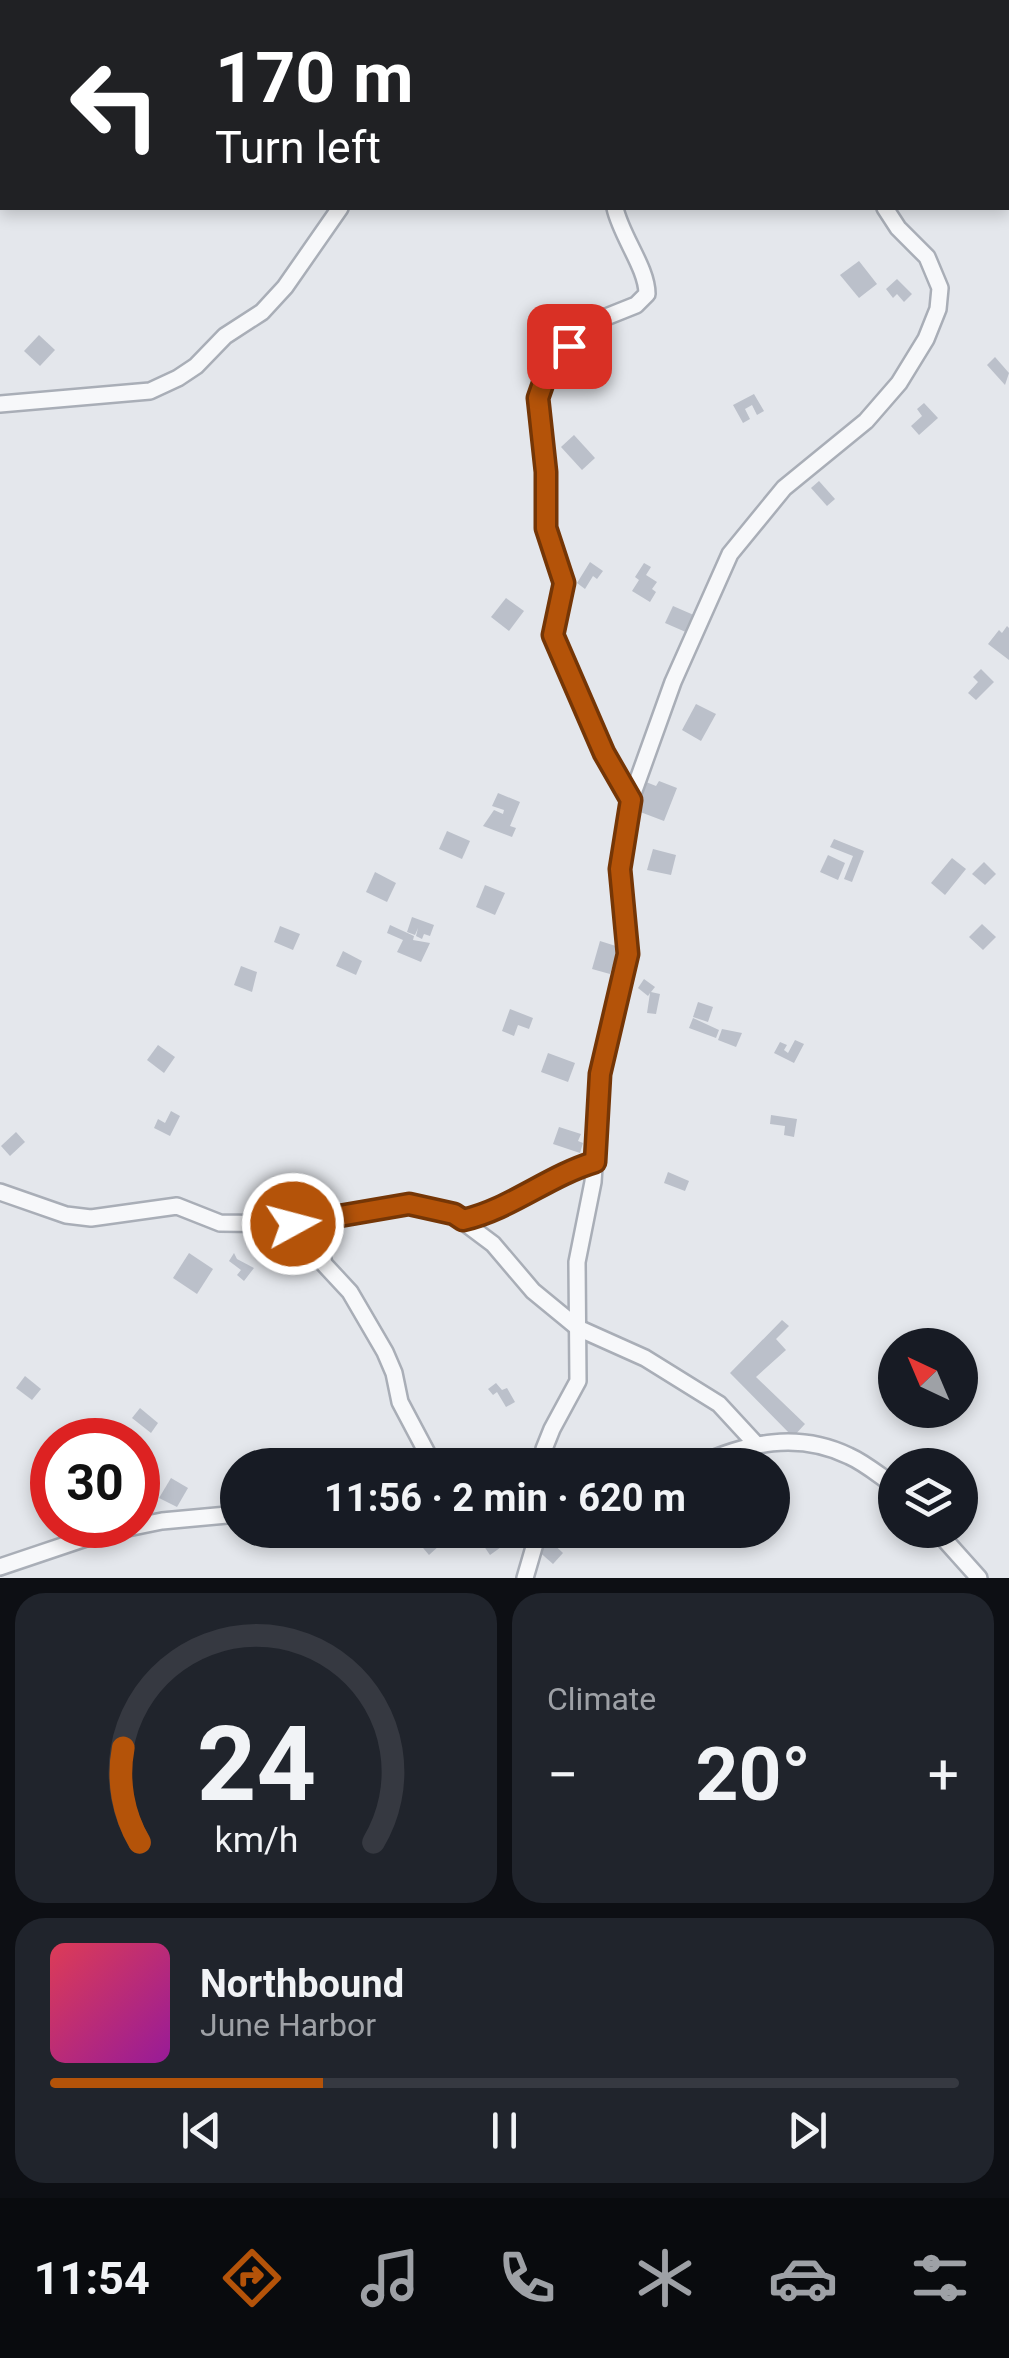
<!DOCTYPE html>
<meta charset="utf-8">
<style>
:root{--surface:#171b24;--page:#20242c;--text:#f1f3f6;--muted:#9ea1a6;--line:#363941;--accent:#b45309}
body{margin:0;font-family:Roboto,sans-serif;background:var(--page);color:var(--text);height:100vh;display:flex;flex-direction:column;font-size:38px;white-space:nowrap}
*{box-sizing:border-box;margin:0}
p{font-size:32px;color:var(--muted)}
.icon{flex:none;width:55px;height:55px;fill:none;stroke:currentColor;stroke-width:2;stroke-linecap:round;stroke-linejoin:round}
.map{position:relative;height:1578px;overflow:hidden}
.sheet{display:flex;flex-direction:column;gap:15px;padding:15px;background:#0d0f14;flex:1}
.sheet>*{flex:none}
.guide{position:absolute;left:0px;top:0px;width:1010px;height:210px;box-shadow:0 5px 15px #0003;background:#202124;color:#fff;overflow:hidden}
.needle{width:65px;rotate:316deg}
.buttons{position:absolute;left:878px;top:1328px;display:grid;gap:20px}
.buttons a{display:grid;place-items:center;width:100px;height:100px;border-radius:50%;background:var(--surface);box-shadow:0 5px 15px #0003;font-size:50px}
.speed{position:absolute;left:30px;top:1418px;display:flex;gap:20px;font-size:50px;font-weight:700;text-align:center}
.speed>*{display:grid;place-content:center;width:130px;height:130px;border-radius:50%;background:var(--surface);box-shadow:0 5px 15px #0003;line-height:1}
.speed .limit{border:15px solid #d22;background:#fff;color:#111}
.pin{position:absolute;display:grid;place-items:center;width:85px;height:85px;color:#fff;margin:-42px;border-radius:20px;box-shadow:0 5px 15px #0006}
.me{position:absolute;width:110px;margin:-55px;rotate:83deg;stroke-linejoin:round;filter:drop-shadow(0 0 8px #0008)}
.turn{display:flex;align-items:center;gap:35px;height:210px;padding:0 50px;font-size:45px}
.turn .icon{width:130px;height:130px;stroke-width:2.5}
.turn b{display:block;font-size:70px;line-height:85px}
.big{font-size:75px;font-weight:700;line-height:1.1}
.sheet .card{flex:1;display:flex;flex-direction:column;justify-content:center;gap:15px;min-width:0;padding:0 35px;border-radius:30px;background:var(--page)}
.sheet .dial{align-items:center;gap:0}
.dial svg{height:260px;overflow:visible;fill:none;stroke:var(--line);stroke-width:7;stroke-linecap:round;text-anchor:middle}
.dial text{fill:var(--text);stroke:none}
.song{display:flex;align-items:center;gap:30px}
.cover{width:120px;height:120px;border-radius:15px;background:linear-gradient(135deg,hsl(350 70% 55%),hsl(300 70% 35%))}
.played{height:10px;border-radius:5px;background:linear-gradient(90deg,var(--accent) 30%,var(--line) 30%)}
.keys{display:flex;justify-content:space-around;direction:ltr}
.heat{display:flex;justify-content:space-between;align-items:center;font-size:55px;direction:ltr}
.sheet .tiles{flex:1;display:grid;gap:15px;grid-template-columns:1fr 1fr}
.card:last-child{grid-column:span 2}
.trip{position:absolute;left:220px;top:1448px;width:570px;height:100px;border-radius:50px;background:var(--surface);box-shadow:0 5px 15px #0003;font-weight:700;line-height:100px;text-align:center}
.menu{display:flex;height:160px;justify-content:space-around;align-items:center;background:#090b0e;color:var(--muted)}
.menu .icon{width:70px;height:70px}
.menu .current{color:var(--accent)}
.menu b{font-size:45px;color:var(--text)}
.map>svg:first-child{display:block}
.building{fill:#bbc0ca}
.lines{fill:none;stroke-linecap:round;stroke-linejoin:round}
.minor-casing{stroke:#a9aeb7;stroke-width:20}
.minor{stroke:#f7f8fa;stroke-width:15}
.route-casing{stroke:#753606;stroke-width:25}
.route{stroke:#b45309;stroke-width:18}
</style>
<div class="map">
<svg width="1009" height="1578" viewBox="0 0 1009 1578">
<rect width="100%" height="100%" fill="#e4e7ec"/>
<g class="building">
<path d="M859 261 877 284 859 298 840 275Z"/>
<path d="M897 279 912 294 904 302 897 294 893 298 886 289Z"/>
<path d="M39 335 55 350 40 366 24 351Z"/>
<path d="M995 357 1009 373 1005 385 987 365Z"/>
<path d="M754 394 764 411 757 415 752 405 745 409 750 419 743 423 733 405Z"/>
<path d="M924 403 938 418 919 435 911 426 922 416 917 409Z"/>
<path d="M574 435 595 458 582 470 561 447Z"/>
<path d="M819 481 835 499 827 506 811 488Z"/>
<path d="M590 562 603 571 597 579 593 576 585 589 577 583Z"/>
<path d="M644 563 651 567 646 575 657 582 652 589 656 592 650 602 632 591 639 580 635 577Z"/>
<path d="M506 598 524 611 509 631 491 617Z"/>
<path d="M673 606 696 616 688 633 665 623Z"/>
<path d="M1007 626 1009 628V660L988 644 999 630 1002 633Z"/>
<path d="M981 669 994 682 976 700 968 693 978 682 973 677Z"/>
<path d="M696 704 716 714 701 741 682 730Z"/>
<path d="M659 781 677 788 664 821 635 810 646 782 656 786Z"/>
<path d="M498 793 520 802 510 826 516 828 512 837 483 826 494 810 503 814 504 810 492 806Z"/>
<path d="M447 831 470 841 462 859 439 849Z"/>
<path d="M834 839 864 851 852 882 844 879 853 856 830 847Z"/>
<path d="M653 849 676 855 671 875 647 870Z"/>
<path d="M828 855 845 863 838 880 820 872Z"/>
<path d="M952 858 966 869 945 895 931 883Z"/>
<path d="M984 862 996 874 985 885 972 874Z"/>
<path d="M375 872 396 883 387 902 366 892Z"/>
<path d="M485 885 505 893 495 915 476 907Z"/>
<path d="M412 917 434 925 430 936 424 934 422 939 416 936 418 928 415 935 407 932Z"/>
<path d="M982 924 996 937 983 950 969 937Z"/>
<path d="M390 925 414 936 413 940 430 943 421 962 397 952 403 940 387 933Z"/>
<path d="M280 926 300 934 293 950 274 942Z"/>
<path d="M600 941 619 947 610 974 592 969Z"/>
<path d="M343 951 362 961 356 975 336 966Z"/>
<path d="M241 966 257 972 252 992 234 985Z"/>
<path d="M644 979 655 987 651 992 660 994 656 1014 647 1013 650 993 648 996 638 988Z"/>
<path d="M698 1002 713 1007 708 1022 693 1017Z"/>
<path d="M510 1009 533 1018 529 1029 518 1025 514 1036 502 1031Z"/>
<path d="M693 1018 719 1030 716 1038 689 1028Z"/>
<path d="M722 1029 742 1033 736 1047 718 1040Z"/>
<path d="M795 1040 804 1044 794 1063 774 1053 780 1042 787 1045 784 1050 788 1053Z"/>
<path d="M158 1045 175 1057 164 1073 147 1060Z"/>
<path d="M548 1053 575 1063 568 1082 541 1072Z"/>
<path d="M171 1111 180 1116 170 1136 154 1128 158 1119 165 1123Z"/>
<path d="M771 1115 797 1119 794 1137 784 1135 785 1126 770 1124Z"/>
<path d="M559 1127 581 1134 578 1141 583 1143 580 1153 553 1144Z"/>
<path d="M16 1132 25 1142 10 1156 1 1146Z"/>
<path d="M668 1172 689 1181 685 1191 664 1183Z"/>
<path d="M189 1253 213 1269 197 1294 173 1278Z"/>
<path d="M234 1253 237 1259 254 1268 244 1281 237 1275 241 1270 229 1261Z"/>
<path d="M782 1320 789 1326 776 1339 786 1350 756 1377 805 1424 793 1437 730 1373Z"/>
<path d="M25 1376 41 1389 32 1400 16 1388Z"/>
<path d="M496 1383 502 1390 507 1388 515 1402 506 1407 497 1392 493 1395 488 1389Z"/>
<path d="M140 1408 158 1423 151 1433 132 1418Z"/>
<path d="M171 1478 188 1488 177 1507 159 1498Z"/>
<path d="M473 1530H494L504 1545 490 1555Z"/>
<path d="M430 1532 440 1545 429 1555 418 1542Z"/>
<path d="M547 1538 563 1553 553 1564 536 1549Z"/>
</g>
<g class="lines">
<defs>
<g id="minor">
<path d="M688 0V2"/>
<path d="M615 208C621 236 647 268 647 294L636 305 586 325 546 375 539 398V426L546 472V527L564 583 553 635 604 753 631 799"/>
<path d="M0 404 150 391 178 378 196 366 225 336 262 312 285 287 340 208"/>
<path d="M0 1192 66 1215 91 1218 177 1206 220 1223 293 1224 409 1204 453 1214 493 1244 533 1291 578 1328 645 1358 719 1404 755 1443"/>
<path d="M463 1219C511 1209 548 1176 595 1162"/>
<path d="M293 1224 320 1245 324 1264 350 1292 385 1352 394 1373 400 1402 427 1453 429 1465"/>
<path d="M543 1465 544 1449 552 1429 578 1381 577 1262 593 1182 600 1074 627 954 620 869 631 799 673 682 730 554 784 488 866 421 899 383 926 339 938 309 940 288 927 257 898 228 885 208"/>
<path d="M698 1465C747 1443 797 1431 849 1456 865 1463 880 1476 895 1486"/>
<path d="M936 1530 979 1578"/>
<path d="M0 1567 98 1534 162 1521 238 1514"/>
<path d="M525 1578 539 1530"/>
</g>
</defs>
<use href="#minor" class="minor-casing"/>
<use href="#minor" class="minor"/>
</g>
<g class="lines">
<defs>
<path id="route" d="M293 1224 409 1204 454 1214 463 1220C511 1209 548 1176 595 1162L600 1074 628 954 620 869 631 800 604 753 553 635 564 583 546 528V472L538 398 546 375 569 346"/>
</defs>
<use href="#route" class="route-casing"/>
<use href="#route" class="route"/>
</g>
</svg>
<div class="buttons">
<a><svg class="needle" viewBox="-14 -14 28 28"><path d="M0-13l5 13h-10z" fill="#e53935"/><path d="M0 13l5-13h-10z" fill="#9ea1a6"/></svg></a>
<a><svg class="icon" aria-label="layers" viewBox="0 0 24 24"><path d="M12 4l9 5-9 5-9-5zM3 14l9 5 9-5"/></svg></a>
</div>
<div class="speed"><div class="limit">30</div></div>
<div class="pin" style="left:569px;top:346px;background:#d93025"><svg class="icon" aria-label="arrive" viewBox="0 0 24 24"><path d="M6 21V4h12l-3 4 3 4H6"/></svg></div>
<svg class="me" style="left:293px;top:1224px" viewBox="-20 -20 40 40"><circle r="17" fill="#b45309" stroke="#fff" stroke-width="3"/><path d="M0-11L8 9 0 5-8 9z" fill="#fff"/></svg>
<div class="trip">11:56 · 2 min · 620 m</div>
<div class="guide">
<div class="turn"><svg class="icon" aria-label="left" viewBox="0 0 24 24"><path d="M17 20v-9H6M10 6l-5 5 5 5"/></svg><div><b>170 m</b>Turn left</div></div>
</div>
</div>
<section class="sheet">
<div class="tiles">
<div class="card dial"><svg viewBox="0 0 100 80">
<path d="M14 69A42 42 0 1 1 86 69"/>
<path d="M14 69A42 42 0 0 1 9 40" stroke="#b45309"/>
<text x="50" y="56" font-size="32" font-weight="700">24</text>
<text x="50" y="72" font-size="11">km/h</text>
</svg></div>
<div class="card"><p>Climate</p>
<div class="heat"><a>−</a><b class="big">20°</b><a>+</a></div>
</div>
<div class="card">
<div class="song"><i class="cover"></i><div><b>Northbound</b><p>June Harbor</p></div></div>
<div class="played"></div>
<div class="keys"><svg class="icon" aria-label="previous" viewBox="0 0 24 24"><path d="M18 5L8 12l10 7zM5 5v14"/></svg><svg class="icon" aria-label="pause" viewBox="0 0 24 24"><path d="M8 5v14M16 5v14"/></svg><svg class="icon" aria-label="next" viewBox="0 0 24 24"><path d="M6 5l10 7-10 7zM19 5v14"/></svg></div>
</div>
</div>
</section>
<nav class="menu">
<b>11:54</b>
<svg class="icon current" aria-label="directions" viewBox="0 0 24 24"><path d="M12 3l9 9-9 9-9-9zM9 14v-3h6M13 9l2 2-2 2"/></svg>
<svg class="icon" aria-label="music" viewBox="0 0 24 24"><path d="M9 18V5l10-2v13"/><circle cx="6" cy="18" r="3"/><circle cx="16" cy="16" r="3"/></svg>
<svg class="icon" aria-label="phone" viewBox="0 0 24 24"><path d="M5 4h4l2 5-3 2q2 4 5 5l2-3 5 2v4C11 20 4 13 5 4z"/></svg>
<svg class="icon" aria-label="climate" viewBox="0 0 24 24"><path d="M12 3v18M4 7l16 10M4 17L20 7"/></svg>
<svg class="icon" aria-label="car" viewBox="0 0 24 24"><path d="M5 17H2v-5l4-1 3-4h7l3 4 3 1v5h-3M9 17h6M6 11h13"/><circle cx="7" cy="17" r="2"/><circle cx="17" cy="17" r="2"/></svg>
<svg class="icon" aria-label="filters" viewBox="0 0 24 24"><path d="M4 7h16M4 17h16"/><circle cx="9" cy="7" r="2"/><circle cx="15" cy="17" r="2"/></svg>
</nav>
